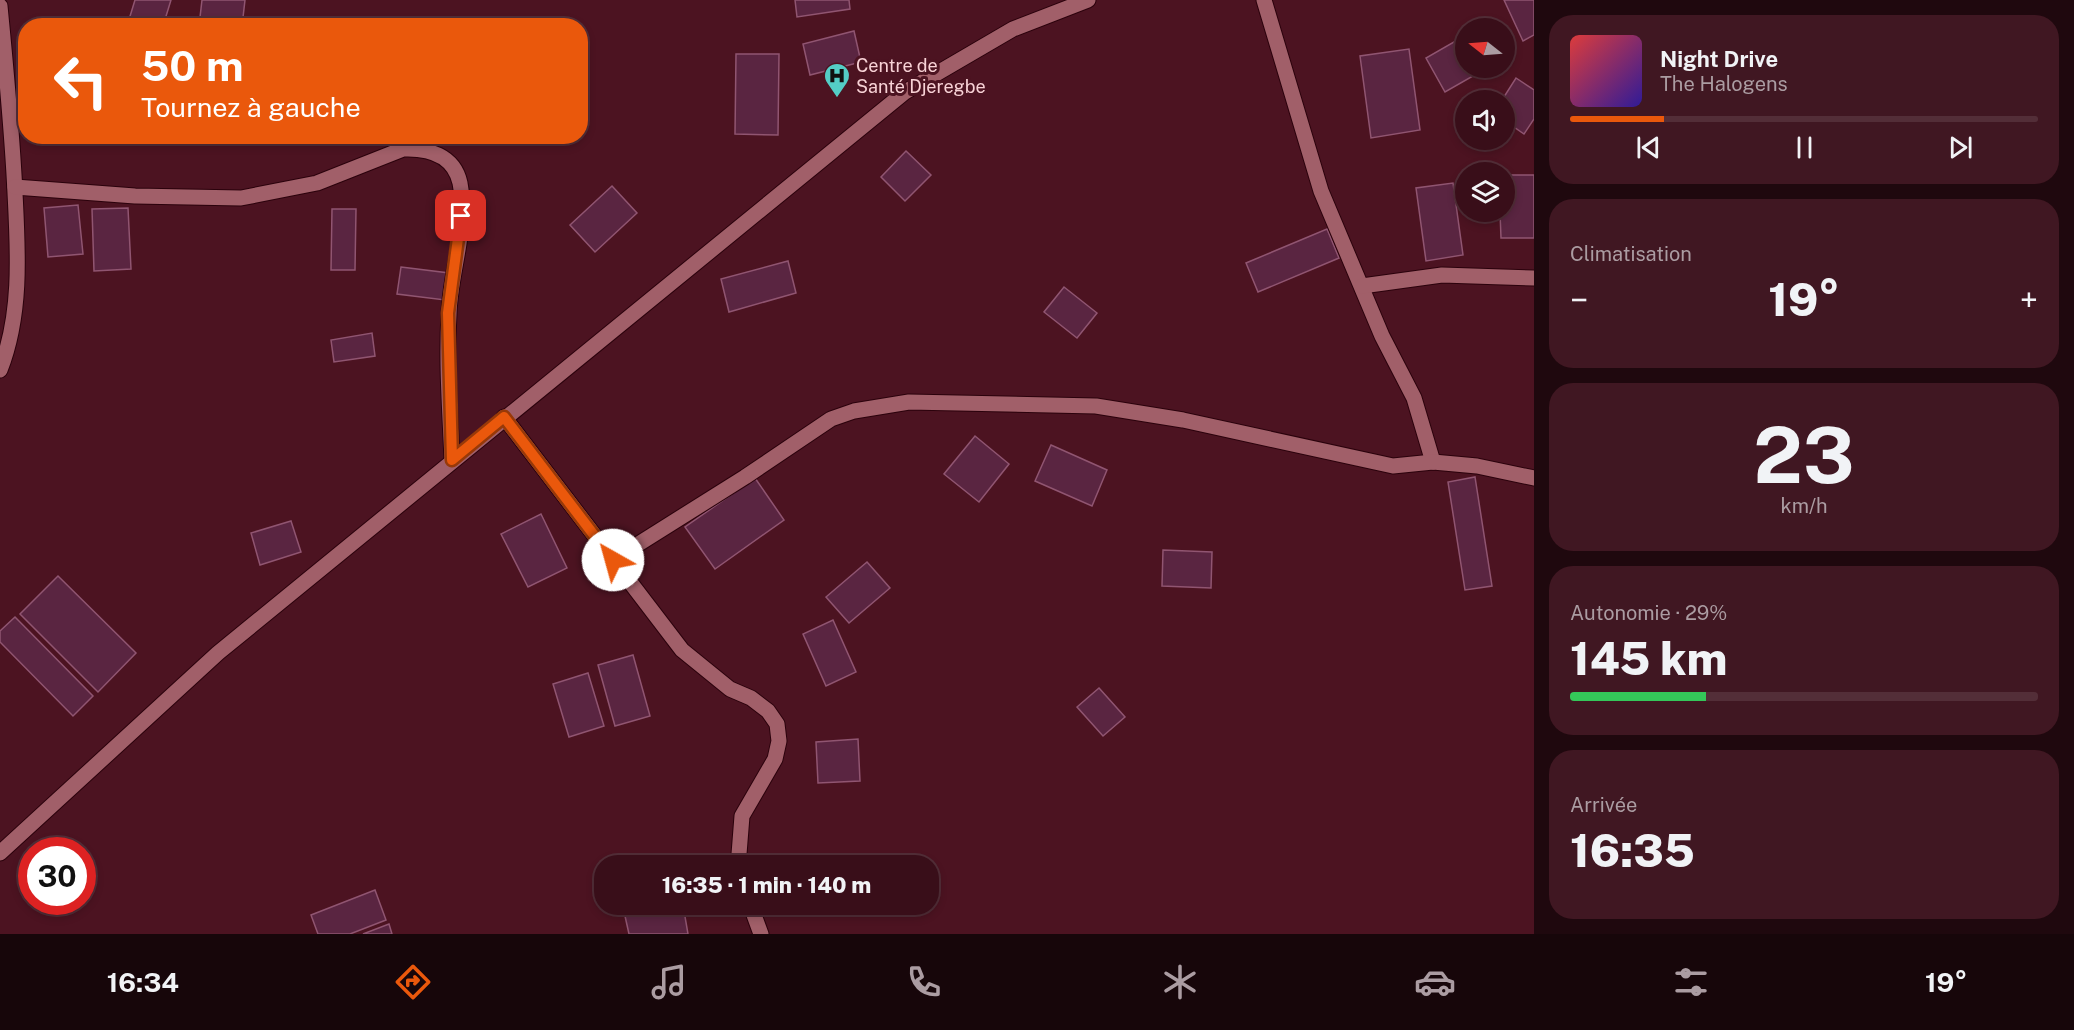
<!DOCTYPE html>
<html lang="fr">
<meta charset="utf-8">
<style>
:root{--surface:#390e19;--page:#401722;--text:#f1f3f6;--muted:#ab9ca2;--line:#532e38;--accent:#ea580c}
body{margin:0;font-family:"Public Sans",sans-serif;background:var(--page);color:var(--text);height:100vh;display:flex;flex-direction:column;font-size:22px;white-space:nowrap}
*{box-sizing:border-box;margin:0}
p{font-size:20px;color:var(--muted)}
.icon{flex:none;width:33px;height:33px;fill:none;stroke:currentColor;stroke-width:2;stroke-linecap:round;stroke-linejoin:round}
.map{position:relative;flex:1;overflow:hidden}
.panel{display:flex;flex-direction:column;gap:15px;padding:15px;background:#1f080e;width:540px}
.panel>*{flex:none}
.top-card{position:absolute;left:18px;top:18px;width:570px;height:126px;border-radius:24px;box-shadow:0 3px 9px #0003,0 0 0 2px var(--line);background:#ea580c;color:#fff;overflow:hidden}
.needle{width:39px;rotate:287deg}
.tools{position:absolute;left:1455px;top:18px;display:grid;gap:12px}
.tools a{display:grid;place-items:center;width:60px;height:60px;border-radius:50%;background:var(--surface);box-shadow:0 3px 9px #0003,0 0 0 2px var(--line);font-size:30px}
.speed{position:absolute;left:18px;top:837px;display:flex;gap:12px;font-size:30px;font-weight:700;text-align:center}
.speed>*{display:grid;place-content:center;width:78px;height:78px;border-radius:50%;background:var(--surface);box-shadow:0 3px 9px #0003,0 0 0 2px var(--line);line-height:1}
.speed .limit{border:9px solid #d22;background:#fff;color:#111}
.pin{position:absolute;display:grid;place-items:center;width:51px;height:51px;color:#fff;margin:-26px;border-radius:12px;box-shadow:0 3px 9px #0006}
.me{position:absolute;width:66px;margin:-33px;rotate:322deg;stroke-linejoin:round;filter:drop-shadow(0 0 4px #0008)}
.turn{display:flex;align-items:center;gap:21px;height:126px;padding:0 24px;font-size:27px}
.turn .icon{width:78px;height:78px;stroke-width:2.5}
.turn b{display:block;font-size:42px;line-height:51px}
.big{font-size:45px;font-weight:800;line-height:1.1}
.panel .tile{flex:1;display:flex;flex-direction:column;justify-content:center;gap:9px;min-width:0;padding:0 21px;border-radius:24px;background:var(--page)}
.panel .dial{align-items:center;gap:0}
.dial b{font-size:78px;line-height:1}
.song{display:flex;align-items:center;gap:18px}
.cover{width:72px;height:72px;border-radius:9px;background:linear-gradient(135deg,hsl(0 70% 55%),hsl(250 70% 35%))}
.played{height:6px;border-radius:3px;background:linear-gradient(90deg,var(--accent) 20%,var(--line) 20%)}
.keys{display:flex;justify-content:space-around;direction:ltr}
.heat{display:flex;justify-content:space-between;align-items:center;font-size:33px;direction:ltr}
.charge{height:9px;border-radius:4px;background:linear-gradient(90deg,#34c759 29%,var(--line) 0)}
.trip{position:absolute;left:594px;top:855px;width:345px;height:60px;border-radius:24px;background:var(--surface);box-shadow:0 3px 9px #0003,0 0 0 2px var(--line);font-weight:800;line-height:60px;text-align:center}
.tab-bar{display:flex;height:96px;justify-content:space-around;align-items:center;background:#17060a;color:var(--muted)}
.tab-bar .icon{width:42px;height:42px}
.tab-bar .current{color:var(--accent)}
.tab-bar b{font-size:27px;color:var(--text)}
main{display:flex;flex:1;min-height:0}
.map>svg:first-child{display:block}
.building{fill:#5a2541;stroke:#905571;stroke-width:1.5}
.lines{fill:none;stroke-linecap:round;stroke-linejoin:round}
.minor-casing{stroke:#2b020c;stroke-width:17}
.minor{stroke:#a15f69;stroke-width:15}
.route-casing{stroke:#983908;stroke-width:15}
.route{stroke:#ea580c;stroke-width:10}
.labels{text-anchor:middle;stroke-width:6;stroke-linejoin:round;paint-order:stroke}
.poi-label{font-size:18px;fill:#f8d2d6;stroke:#4c1321;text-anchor:start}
</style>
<main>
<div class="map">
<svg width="1534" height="934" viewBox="0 0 1534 934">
<rect width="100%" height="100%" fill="#4c1321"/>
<g class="building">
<path d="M135 0H171L163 26H127Z"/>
<path d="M202 0H245L242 26H199Z"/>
<path d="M795 0H849L850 9 797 17Z"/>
<path d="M1504 0H1534V35L1523 41Z"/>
<path d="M854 31 861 62 810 75 803 44Z"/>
<path d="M1466 35V68H1487L1445 92 1426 58Z"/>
<path d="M1409 49 1420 130 1371 138 1360 56Z"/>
<path d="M736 54H779L778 135 735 134Z"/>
<path d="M1516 78 1534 90V119L1524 134 1504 120V100H1502Z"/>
<path d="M906 151 931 175 905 201 881 177Z"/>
<path d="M1504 175H1534V238H1501L1500 212H1504Z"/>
<path d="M1453 183 1463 255 1426 261 1416 188Z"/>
<path d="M612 186 637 213 595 252 570 225Z"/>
<path d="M78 205 83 254 48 257 44 208Z"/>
<path d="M128 208 131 269 94 271 92 209Z"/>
<path d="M332 209H356L355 270H331Z"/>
<path d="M1327 229 1339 258 1258 292 1246 263Z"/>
<path d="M788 261 796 293 729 312 721 279Z"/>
<path d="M401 267 449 273 445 300 397 294Z"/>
<path d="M1064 287 1097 313 1077 338 1044 312Z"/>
<path d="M372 333 375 356 334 362 331 340Z"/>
<path d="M975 436 1009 464 979 502 944 474Z"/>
<path d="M1051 445 1107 470 1092 506 1035 481Z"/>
<path d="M1475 477 1492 586 1465 590 1448 482Z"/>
<path d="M755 478 784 520 715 569 685 527Z"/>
<path d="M541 514 567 568 528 587 501 534Z"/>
<path d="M291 521 301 552 260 565 251 533Z"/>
<path d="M1163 550 1212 552 1211 588 1162 586Z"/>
<path d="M867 562 890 588 849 623 826 597Z"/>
<path d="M58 576 136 653 98 692 20 614Z"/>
<path d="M15 617 93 696 73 716 0 642V631Z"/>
<path d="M833 620 856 672 826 686 803 634Z"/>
<path d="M633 655 650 716 615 726 598 665Z"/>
<path d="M588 673 604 726 569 737 553 684Z"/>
<path d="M1099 688 1125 717 1103 736 1077 707Z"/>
<path d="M858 739 860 781 818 783 816 742Z"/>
<path d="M375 890 386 920 350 934H318L311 915Z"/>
<path d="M683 905 688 934H629L625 916Z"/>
<path d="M389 924 392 934H363Z"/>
</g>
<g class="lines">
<defs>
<g id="minor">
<path d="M1264 0 1321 191 1382 336 1414 398 1433 462"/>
<path d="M0 6C6 68 12 130 15 193 18 252 22 314 0 370"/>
<path d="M15 187 135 196 241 198 317 183 403 149C428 148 454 155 460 183 469 225 450 272 449 314 446 363 450 412 452 460"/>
<path d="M1362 286 1442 275 1534 278"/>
<path d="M504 417 682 650 730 689 751 698 768 711 777 724 779 741 775 759 742 816 739 854 741 866"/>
<path d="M613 560 745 477 831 419 854 411 909 402 1096 406 1183 420 1393 466 1433 462 1477 466 1534 478"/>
<path d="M0 853 218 653 905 92 1013 29 1088 0"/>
<path d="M750 904 761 934"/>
</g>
</defs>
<use href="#minor" class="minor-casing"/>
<use href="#minor" class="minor"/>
</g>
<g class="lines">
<defs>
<path id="route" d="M461 216 448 313 452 460 504 417 613 560"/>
</defs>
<use href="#route" class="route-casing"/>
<use href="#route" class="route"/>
</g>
<defs>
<symbol id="hospital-pin" viewBox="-11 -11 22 30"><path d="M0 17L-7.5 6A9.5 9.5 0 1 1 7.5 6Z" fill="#54cdc6" stroke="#4c1321"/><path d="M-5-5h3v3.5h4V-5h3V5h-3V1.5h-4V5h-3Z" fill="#111"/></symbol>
</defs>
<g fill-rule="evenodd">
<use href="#hospital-pin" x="822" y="61" width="30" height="40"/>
</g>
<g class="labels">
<g class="poi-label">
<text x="856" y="72">Centre de<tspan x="856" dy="21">Santé Djeregbe</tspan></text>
</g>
</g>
</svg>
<div class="tools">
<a><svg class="needle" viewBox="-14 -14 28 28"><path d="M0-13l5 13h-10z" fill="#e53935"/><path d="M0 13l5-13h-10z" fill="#ab9ca2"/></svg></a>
<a><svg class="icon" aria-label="sound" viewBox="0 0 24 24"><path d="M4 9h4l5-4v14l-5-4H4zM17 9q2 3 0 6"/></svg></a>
<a><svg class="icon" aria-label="layers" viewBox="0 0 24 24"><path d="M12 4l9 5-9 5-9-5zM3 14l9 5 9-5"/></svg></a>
</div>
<div class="speed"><div class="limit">30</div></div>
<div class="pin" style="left:461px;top:216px;background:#d93025"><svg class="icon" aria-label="arrive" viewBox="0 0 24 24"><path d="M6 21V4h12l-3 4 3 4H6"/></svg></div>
<svg class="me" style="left:613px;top:560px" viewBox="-20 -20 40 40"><circle r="19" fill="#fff"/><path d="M0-13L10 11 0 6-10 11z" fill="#ea580c"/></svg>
<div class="trip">16:35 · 1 min · 140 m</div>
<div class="top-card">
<div class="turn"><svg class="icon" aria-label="left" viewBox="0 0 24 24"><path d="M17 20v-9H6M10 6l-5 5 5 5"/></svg><div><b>50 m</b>Tournez à gauche</div></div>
</div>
</div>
<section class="panel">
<div class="tile">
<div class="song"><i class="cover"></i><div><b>Night Drive</b><p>The Halogens</p></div></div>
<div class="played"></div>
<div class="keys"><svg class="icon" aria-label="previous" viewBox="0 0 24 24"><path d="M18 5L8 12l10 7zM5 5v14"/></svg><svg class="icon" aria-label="pause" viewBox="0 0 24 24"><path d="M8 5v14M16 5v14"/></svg><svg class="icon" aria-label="next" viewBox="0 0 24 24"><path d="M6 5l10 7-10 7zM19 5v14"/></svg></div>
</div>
<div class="tile"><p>Climatisation</p>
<div class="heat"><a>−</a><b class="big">19°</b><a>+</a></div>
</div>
<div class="tile dial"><b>23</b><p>km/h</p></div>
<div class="tile"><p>Autonomie · 29%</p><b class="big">145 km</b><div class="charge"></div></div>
<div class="tile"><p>Arrivée</p><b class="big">16:35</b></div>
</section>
</main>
<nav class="tab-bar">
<b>16:34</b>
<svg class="icon current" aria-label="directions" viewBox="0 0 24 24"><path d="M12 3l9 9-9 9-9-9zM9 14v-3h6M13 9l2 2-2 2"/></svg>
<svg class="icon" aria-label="music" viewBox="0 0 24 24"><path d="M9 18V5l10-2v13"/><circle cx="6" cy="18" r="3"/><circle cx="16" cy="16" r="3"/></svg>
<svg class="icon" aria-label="phone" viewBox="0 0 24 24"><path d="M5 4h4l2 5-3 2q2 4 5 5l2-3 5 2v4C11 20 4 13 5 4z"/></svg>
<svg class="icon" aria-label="climate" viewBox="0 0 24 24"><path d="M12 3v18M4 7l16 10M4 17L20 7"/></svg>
<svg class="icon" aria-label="car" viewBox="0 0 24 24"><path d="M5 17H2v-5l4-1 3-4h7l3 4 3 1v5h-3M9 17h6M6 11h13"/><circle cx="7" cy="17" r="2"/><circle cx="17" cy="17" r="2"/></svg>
<svg class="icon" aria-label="filters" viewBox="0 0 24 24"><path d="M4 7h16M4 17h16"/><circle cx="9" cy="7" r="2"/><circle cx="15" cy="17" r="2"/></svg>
<b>19°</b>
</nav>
